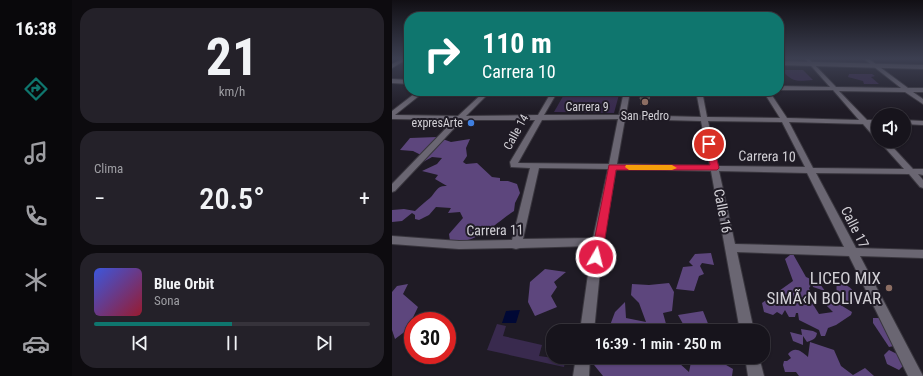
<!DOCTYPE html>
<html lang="es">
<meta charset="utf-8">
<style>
:root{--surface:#17141c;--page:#242129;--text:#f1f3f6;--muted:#9e9ea3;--line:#36333b;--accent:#0f766e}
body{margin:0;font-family:"Roboto Condensed",sans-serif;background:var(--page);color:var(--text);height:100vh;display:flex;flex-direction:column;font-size:15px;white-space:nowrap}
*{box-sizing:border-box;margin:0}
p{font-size:13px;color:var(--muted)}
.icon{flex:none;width:22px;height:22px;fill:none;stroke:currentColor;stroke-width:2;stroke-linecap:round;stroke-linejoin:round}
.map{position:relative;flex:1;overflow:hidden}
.details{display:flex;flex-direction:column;gap:8px;padding:8px;background:#0d0b0f;width:320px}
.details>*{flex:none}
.guide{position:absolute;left:12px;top:12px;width:380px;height:84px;border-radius:16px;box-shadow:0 1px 3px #0004,0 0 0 1px var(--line);background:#0f766e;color:#fff;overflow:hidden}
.fabs{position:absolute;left:479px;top:108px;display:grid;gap:8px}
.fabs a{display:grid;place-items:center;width:40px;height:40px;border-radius:50%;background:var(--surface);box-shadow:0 1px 3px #0004,0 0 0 1px var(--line);font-size:20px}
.speed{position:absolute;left:12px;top:312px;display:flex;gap:8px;font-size:20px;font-weight:700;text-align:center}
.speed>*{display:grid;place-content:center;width:52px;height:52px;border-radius:50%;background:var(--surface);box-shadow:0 1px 3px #0004,0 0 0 1px var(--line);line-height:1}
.speed .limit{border:6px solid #d22;background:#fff;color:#111}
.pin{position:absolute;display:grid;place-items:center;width:34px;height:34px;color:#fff;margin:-17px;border:2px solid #fff;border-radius:50%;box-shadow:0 1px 4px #0007}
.me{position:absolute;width:44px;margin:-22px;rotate:8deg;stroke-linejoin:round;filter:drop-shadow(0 0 3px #0008)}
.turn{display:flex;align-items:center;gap:14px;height:84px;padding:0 12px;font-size:18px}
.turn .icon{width:52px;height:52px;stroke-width:2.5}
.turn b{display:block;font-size:28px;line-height:34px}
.big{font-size:30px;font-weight:600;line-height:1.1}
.details .widget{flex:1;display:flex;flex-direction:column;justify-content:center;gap:6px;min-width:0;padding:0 14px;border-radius:16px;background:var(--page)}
.details .dial{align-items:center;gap:0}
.dial b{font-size:52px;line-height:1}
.song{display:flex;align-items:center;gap:12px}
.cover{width:48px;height:48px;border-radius:6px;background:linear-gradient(135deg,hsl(230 70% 55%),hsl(350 70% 35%))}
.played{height:4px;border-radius:2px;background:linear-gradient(90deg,var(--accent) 50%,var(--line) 50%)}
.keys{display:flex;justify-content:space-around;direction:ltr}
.heat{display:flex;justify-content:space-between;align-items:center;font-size:22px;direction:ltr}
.trip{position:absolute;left:154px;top:324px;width:224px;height:40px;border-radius:16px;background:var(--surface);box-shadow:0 1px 3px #0004,0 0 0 1px var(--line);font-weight:600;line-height:40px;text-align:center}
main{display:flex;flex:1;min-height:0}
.menu{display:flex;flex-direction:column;width:72px;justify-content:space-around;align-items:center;background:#09080b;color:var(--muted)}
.menu .icon{width:28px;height:28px}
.menu .on{color:var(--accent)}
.menu b{font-size:18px;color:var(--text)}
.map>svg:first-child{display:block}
.green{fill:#392a4e}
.forest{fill:#5d467d}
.water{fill:#000835}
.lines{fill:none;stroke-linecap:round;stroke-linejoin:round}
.minor-casing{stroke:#39363e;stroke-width:2}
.tertiary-casing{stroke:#39363e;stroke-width:2}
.minor{fill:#6a6672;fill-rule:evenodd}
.tertiary{fill:#6a6672;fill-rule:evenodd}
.wall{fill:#3e3830}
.building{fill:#4e4941;stroke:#635e59}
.route{fill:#e11d48;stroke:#92132f}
.slow{fill:#f59e0b}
.education-dot{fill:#8d6e63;stroke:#1f1b25;stroke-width:1.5}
.shop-dot{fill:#3f7fe0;stroke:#1f1b25;stroke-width:1.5}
.labels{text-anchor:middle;stroke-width:4;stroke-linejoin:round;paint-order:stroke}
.far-street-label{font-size:12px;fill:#d2d0d6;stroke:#1f1b25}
.far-poi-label{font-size:12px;fill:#d2d0d6;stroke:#1f1b25}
.street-label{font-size:14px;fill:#d2d0d6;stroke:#1f1b25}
.near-poi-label{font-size:17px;fill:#d2d0d6;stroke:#1f1b25;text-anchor:end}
</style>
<main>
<nav class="menu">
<b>16:38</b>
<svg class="icon on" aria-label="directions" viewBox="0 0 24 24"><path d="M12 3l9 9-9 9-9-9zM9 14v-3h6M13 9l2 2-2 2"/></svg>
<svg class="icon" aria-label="music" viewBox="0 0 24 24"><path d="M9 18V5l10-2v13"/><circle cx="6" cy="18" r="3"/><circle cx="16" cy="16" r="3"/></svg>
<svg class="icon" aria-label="phone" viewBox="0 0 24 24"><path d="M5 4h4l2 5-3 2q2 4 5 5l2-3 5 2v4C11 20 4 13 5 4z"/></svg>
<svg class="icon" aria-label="climate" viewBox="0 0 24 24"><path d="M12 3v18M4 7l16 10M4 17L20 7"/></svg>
<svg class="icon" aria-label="car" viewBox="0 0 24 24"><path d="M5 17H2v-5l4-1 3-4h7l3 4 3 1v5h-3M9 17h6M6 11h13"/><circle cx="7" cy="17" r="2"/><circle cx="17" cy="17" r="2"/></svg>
</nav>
<section class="details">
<div class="widget dial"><b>21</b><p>km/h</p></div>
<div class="widget"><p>Clima</p>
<div class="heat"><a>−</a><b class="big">20.5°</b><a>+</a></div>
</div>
<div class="widget">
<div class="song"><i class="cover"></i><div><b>Blue Orbit</b><p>Sona</p></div></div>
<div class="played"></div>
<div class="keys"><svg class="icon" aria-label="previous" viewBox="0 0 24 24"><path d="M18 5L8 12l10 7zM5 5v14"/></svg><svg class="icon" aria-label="pause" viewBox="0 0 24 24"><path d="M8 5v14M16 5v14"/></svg><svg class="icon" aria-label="next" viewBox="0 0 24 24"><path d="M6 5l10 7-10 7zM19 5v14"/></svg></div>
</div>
</section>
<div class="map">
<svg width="531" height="376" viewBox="0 0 531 376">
<rect width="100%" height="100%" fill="#1f1b25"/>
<g class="green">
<path d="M390 70H411L421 80C405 81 401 83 390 70Z"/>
<path d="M457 74H480L483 76 479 77 487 84H472L471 81 456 77Z"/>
<path d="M174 91H228L222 113 162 112Z"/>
<path d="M105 324 114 326 111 336 150 345 147 356 162 358V357H174L172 367 95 350Z"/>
</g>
<g class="forest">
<path d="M45 137 59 142 78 139 74 148 75 156 71 162 74 164 85 163 100 177 108 178V181H116L125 184 128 193 123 203 122 211C101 225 84 245 58 241L57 234 71 218 68 212 56 213 59 208 44 207 37 215 27 220 23 219V215L20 213 10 221 0 222V210L12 209 23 211C28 206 33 202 38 198 44 192 45 185 55 186L43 179 46 175 30 171 45 164 50 158 40 157 24 166 31 156 21 151 8 150 18 138Z"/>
<path d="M319 253 322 265 310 263 308 266 312 274 307 276 302 291 284 289 291 267 301 266 297 262 303 254Z"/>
<path d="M401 254 414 277C424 282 426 280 433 291L421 287 420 284 417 288 420 297 425 301 422 306 427 314 441 312 434 305 432 301 435 299 442 301 460 312 459 315 444 325 436 328 433 336H429L427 330 407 320 406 313H404L403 317H397L393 310 390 315 385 312 381 315 372 312 370 303 401 281 393 259 398 255Z"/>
<path d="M153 269 174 272 162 282 165 287 159 296 165 307 143 316 136 302 138 282Z"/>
<path d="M450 282C460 289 464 290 462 303 452 301 442 295 445 284Z"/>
<path d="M277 283 282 292 280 311 271 313 276 331H210L217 328 223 312 233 302 234 318 254 322 247 303 239 295 240 284 257 285Z"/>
<path d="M16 284 11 294 26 307 15 330 3 339 0 330V292L5 286Z"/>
<path d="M311 311 319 331H295L286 315Z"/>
<path d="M481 318H489L502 346 497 347 481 323Z"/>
<path d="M409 329 421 331 425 333C424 339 421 340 415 342L411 336V345L401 341 398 332 410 335Z"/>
<path d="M418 342 442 350 449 366 461 375 473 368 482 376H407L404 372H393L391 365 392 361H395L399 358 396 354C403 346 409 351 416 357Z"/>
<path d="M497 350 507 355 512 365 507 370 495 364 492 355Z"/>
<path d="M185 357H285L287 363 297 372 300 357H327L329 362 341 369 340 376H211L198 360Z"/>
</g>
<path class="water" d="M128 310 124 323H110L114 311Z"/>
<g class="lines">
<defs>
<g id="minor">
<path d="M10 59H15L0 68V64Z"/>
<path d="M413 59H417L444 87 509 88 472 59H477L516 88H531V92H521L531 99V104L513 92 447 91 475 120H486V124H479L486 132V138H483L471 124 397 122 421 168 512 169 487 141H495L521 169H531V175L526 174 531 180V188L528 187 517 174 424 173 464 248 531 250V258L468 256 531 376H516L457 256 345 252 362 331H348L319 171 224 169 211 242 202 331H188L200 246 128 248 124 249 120 248 67 249 0 244V236L67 241 120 240 138 168 119 167 118 162 143 120H70L3 191 0 192V184L62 120 0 119V111L26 91H33L3 115 66 116 93 91H99L74 116 146 115 160 91H166L152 115H227L232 91H238L234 115 309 117 304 91H310L315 117 388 118 371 91H377L395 118 467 120 441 90H387V86L438 87ZM226 119 217 164 126 163 150 120ZM233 119 309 121 318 166 225 164ZM316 121 390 122 413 167 326 166ZM147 168 216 169 201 238 131 239ZM327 171 415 173 452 247 343 244Z"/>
<path d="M0 79 17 80V84L0 83Z"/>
<path d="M512 120 531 121V125L512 124Z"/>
<path d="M184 357H198L197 376H181Z"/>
<path d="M353 357H367L372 376H356Z"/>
</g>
<path id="tertiary" d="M387 61 531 65V69L387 65Z"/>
</defs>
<use href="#minor" class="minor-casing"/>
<use href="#tertiary" class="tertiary-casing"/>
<use href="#minor" class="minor"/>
<use href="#tertiary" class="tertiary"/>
</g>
<path class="wall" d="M258 94 257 105H248V99Z"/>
<path class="building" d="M249 93 258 94 257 99H248Z"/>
<linearGradient id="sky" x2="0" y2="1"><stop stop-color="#110f14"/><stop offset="0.53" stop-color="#3c3f51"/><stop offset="1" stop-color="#3c3f51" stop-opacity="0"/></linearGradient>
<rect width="531" height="111" fill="url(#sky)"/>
<path class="route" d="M317 141 321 144 327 168 325 170H224L210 257 209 260 204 262 200 260 199 257 217 165H318L314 144Z"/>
<path class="slow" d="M234 165H280L285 168 280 170H237L233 167Z"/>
<g class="education-dot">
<circle cx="253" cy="102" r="4"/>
<circle cx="497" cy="288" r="4"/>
</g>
<circle class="shop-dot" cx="79" cy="123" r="4"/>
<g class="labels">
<g class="far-street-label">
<text x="195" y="111">Carrera 9</text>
<text transform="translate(124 132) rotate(-61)" y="4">Calle 14</text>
</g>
<g class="far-poi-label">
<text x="253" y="120">San Pedro</text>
<text x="71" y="127" text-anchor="end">expresArte</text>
</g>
<g class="street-label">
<text transform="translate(375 156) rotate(1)" y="5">Carrera 10</text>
<text transform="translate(331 211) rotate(79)" y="5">Calle 16</text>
<text transform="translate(463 227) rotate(63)" y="5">Calle 17</text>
<text transform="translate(103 230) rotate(-1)" y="5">Carrera 11</text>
</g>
<g class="near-poi-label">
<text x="489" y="284">LICEO MIX<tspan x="489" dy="20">SIMÃ‹N BOLIVAR</tspan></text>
</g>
</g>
</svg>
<div class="fabs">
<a><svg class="icon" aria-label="sound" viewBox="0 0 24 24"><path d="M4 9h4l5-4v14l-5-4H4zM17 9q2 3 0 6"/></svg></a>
</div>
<div class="speed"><div class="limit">30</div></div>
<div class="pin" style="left:317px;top:144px;background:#d93025"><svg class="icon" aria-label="arrive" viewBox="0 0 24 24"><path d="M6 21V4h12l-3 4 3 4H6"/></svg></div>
<svg class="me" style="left:204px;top:257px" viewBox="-20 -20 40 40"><circle r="17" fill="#e11d48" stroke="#fff" stroke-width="3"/><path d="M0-11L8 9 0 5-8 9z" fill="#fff"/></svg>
<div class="trip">16:39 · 1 min · 250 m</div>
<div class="guide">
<div class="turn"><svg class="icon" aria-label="right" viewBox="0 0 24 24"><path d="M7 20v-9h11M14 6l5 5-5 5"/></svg><div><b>110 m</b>Carrera 10</div></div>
</div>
</div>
</main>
